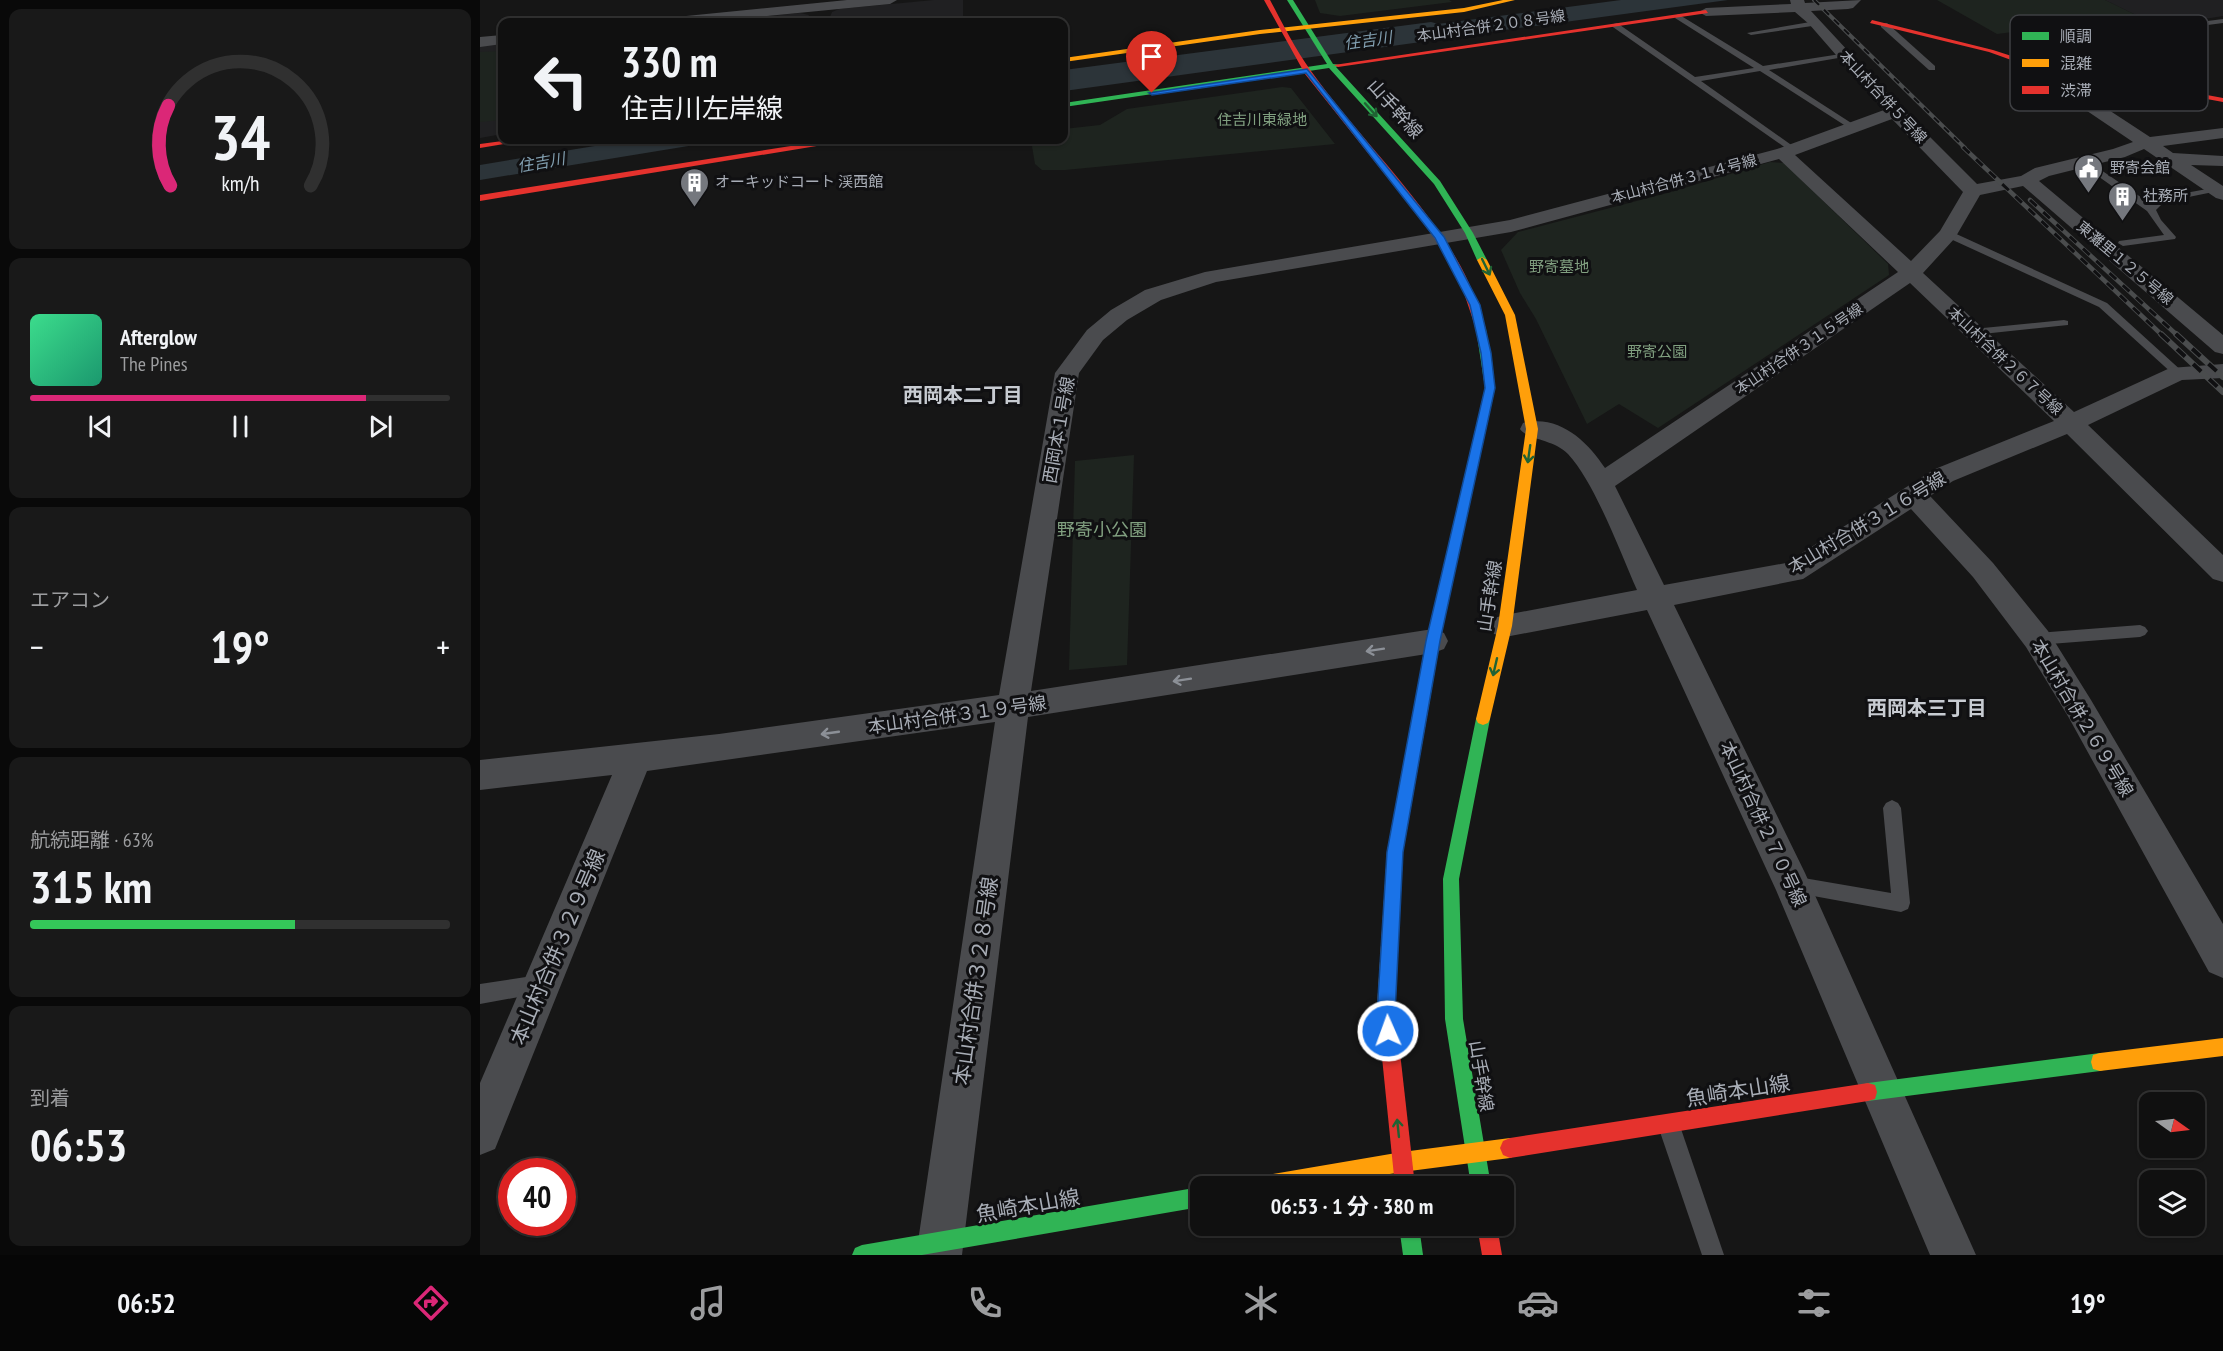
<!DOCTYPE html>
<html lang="ja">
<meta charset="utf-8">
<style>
:root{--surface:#101010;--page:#191919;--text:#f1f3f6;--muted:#9c9d9f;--line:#303030;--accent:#db2777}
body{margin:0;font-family:"PT Sans Narrow","Noto Sans JP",sans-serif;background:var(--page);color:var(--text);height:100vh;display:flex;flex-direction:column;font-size:22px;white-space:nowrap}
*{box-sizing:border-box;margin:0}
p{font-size:20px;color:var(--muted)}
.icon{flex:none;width:33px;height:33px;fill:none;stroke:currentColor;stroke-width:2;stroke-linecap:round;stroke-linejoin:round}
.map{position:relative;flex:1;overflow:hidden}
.drawer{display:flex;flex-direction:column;gap:9px;padding:9px;background:#090909;width:480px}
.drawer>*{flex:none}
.guide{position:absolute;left:18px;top:18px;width:570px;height:126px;border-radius:12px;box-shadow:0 2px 4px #0004,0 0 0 2px var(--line);background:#101010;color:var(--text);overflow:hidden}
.needle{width:39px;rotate:104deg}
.controls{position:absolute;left:1659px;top:1092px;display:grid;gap:12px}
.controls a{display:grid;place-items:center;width:66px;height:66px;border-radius:12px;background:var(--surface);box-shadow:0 2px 4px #0004,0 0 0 2px var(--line);font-size:30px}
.speed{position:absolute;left:18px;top:1158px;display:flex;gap:12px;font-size:30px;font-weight:700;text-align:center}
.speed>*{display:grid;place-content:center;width:78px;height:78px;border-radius:50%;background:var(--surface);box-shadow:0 2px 4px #0004,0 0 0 2px var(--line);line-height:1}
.speed .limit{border:9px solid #d22;background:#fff;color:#111}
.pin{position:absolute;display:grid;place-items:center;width:51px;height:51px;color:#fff;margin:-62px -26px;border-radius:50% 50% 50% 0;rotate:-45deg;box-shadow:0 0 6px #0007}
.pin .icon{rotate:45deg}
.me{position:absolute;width:66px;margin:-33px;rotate:358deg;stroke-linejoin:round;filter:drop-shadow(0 0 4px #0008)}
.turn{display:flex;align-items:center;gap:21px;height:126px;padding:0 24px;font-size:27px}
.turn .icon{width:78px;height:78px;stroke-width:2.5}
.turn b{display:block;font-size:42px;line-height:51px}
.big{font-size:45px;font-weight:700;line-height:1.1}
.drawer .card{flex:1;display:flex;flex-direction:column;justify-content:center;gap:9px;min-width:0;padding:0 21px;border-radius:12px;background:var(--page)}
.drawer .dial{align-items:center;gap:0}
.dial svg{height:156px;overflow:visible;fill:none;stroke:var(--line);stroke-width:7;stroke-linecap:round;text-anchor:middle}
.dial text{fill:var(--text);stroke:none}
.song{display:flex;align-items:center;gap:18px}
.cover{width:72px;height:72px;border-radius:9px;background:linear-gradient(135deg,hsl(150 70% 55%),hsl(160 70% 35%))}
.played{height:6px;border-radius:3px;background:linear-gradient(90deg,var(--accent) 80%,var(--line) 80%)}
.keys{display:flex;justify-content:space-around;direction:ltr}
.heat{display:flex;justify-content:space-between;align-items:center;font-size:33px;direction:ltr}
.charge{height:9px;border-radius:4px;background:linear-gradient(90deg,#34c759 63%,var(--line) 0)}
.trip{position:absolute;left:710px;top:1176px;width:324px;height:60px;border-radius:12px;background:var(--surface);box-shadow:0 2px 4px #0004,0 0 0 2px var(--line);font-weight:700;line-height:60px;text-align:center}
.dock{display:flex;height:96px;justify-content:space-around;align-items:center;background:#060606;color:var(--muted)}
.dock .icon{width:42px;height:42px}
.dock .selected{color:var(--accent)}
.dock b{font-size:27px;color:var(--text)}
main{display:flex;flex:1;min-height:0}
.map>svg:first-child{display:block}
.built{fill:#202022}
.green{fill:#1e241f}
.water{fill:#2c3439}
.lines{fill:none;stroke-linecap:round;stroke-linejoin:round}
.river{fill:#2c3439;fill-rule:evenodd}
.lane{fill:#4a4b4e;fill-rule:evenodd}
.street{fill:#4a4b4e;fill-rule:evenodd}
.fast{fill:#30b455;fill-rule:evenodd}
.slow{fill:#ff9f0a;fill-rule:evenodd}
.jam{fill:#e5322d;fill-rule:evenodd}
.rail-far2-casing{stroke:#4a4c4d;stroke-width:4}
.rail-far1-casing{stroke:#4a4c4d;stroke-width:4.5}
.rail-casing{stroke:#4a4c4d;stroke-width:6}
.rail-far2{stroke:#101012;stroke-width:2;stroke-dasharray:7;stroke-linecap:butt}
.rail-far1{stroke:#101012;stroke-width:3;stroke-dasharray:9;stroke-linecap:butt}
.rail{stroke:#101012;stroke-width:4;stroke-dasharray:11;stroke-linecap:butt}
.oneway{stroke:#206234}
.oneway2{stroke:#8c9097}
.route{fill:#1a73e8;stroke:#114b97;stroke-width:1.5}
.labels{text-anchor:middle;stroke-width:6;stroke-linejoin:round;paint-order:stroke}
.far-street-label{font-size:15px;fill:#a8adb6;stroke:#101012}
.far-park-label{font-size:15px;fill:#81a080;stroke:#101012}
.far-poi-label{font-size:15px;fill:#a8adb6;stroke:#101012;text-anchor:start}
.far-water-label{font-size:16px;font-style:italic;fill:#819eaf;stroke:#101012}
.street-label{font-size:18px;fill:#a8adb6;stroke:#101012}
.park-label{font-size:18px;fill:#81a080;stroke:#101012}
.neighbourhood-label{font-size:20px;font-weight:bold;fill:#c8ccd2;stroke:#101012}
.near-street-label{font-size:21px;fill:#a8adb6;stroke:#101012}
.key{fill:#101012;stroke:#3e3f43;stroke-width:1.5}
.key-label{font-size:16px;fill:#a8adb6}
</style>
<main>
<section class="drawer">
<div class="card dial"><svg viewBox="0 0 100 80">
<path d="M14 69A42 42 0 1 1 86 69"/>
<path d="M14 69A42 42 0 0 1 13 28" stroke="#db2777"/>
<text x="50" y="56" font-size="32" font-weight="700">34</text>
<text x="50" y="72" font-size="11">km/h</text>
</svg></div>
<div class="card">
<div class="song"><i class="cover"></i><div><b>Afterglow</b><p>The Pines</p></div></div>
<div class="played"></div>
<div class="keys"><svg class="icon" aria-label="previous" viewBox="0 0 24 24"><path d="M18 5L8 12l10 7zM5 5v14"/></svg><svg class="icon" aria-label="pause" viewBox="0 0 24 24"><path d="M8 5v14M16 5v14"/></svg><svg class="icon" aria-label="next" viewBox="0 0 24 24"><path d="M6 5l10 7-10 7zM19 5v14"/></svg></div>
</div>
<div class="card"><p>エアコン</p>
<div class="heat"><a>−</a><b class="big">19°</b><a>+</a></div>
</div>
<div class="card"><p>航続距離 · 63%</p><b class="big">315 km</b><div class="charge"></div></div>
<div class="card"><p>到着</p><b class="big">06:53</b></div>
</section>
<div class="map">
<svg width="1743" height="1255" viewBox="0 0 1743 1255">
<rect width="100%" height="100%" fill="#161616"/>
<g class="built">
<path d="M454 0H483V22H348L352 12 359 9Z"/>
<path d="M1625 0H1743V16L1693 24 1662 18Z"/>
<path d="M320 13 329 15 326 22H226Z"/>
<path d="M22 43V134L0 138V46Z"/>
</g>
<g class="green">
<path d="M835 0H969L972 2 860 16 840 13Z"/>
<path d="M1457 0H1625L1662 18 1583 33 1572 27 1517 34Z"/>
<path d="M22 51V120L0 122V52Z"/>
<path d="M802 87 811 88 855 144 585 170H562L555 164 551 140H584V129L620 125 647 109Z"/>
<path d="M1290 162 1304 163 1408 264 1409 275 1178 428 1139 404 1107 424 1056 319 1040 293 1021 250 1038 232 1191 192Z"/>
<path d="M654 455 647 665 589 670 595 461Z"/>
</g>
<g class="water">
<path d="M1141 0H1248L868 51 858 37Z"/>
<path d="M785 47 792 61 584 88V73Z"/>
<path d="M151 140H245L0 180V165Z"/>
</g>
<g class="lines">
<path class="river" d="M951 22 963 25 967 32 963 39 584 91V70Z"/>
<g class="lane">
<path d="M1198 14 1283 66 1367 53V57H1364L1289 70 1379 128 1372 130 1280 71 1221 81 1317 149 1310 151 1130 25 1137 23 1215 77 1274 68 1195 18Z"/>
<path d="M1743 19V23L1682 31 1622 49 1607 78 1600 76 1616 45 1681 27Z"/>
<path d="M1336 21 1339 25 1271 35 1267 33Z"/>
<path d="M1401 23H1407L1455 66V70H1449L1401 27Z"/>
<path d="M1615 170H1621L1671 204 1678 198 1738 187 1743 190 1684 202 1676 210 1681 220 1696 237 1695 239 1643 246 1638 243 1639 241 1684 235 1667 211 1615 174Z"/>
<path d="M1464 232H1472L1627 303 1704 373 1702 375H1694L1619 307 1464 236Z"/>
<path d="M1584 320 1588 321V325L1493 335 1487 332 1493 329Z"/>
<path d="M1660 625 1665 627 1668 631 1665 635 1660 637 1557 645 1552 643 1549 639 1552 635 1557 633Z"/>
<path d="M1412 800 1418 803 1421 808 1430 903 1428 909 1421 912 1306 891 1303 885 1306 879 1312 876 1411 893 1403 808 1406 803Z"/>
<path d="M59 975 66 978 69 985 66 992 0 1004V984Z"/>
<path d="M1189 1115 1197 1118 1200 1126 1244 1255H1222L1178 1126 1181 1118Z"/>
</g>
<g class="street">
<path d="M367 0H417L410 4 225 22H179L186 18Z"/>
<path d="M1310 0H1324L1325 3 1381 0 1373 8 1368 9 1331 11 1421 108 1497 184 1541 176 1555 168 1633 149 1653 142 1542 67 1540 64 1542 61H1554L1670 137 1743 128V138L1683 146 1693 153 1743 156V166L1711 165 1743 186V200L1736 198 1664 149 1645 157 1569 176 1559 181 1743 335V354L1735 352 1543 186 1500 195 1475 238 1443 273 1594 412 1690 368 1743 364V378L1702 380 1608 425 1743 555V582L1733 579 1587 434 1473 481 1450 496 1513 563 1568 631 1611 700 1743 924V978L1729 972 1589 718 1546 647 1493 577 1431 509 1323 579 1194 605 1325 873 1496 1255H1450L1296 890 1167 610 1025 637 1014 634 1010 626 1014 618 1025 615 1157 590C1140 552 1115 483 1088 454 1074 439 1047 440 1040 429L1043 423C1079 414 1107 441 1125 468L1418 272 1299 159 1031 232 736 282 681 300 647 320 623 340 599 373 551 691 953 629 964 633 968 641 964 649 953 653 548 717 482 1255H436L515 722 167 771 15 1149 0 1155V1083L132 775 0 790V760L239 734 519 695 575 373 607 330 631 310 665 290 725 272 1030 220 1297 149 1404 110 1329 24 1315 12 1226 16 1219 12 1226 8 1311 4ZM1412 119 1483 192 1460 231 1431 261 1315 155ZM1430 283 1574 421 1455 469 1306 563 1184 585 1135 486Z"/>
<path d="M22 35V44L0 47V37Z"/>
</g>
<g class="fast">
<path d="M807 0H813L853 64 862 65 856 67 960 181 993 233 1007 260 1005 262 997 260 985 233 954 184 849 68 584 107V103L847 64Z"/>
<path d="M1001 326 1006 329 1015 388 960 641 950 699 948 703 943 705 938 703 936 699 946 641 1005 388 996 329Z"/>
<path d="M1003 713 1008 715 1010 719 979 879 983 1019 1011 1186H991L965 1019 963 879 996 719 998 715Z"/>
<path d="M1620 1053 1627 1055 1629 1062 1627 1069 1620 1071 1388 1101 1381 1099 1379 1092 1381 1085 1388 1083Z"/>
<path d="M720 1187V1207L442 1255H372L375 1248 382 1245Z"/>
<path d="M919 1226H939L943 1255H923Z"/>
</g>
<g class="slow">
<path d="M1023 0H1035L984 12 780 34 584 62V58L780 30 984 8Z"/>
<path d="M1002 257 1007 260 1035 315 1058 429 1032 626 1010 719 1008 723 1003 725 998 723 996 719 1018 626 1046 429 1025 315 997 260Z"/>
<path d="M943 693 948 695 950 699 923 852 915 1008 912 1014 906 1017 900 1014 897 1008 907 852 936 699 938 695Z"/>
<path d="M1743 1038V1056L1620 1071 1613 1069 1611 1062 1613 1055 1620 1053Z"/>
<path d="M1030 1138 1037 1141 1040 1148 1037 1155 1030 1158 922 1172 836 1186H771L774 1179 781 1176 922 1152Z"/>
</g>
<g class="jam">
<path d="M784 0H790C803 24 815 49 831 71 877 135 935 190 976 258 989 280 998 304 1006 329L1005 331H997L996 329 984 293 968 259 947 227 825 74Z"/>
<path d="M1226 10 1228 13 858 67 854 65Z"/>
<path d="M1392 20 1513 50 1550 62 1743 98V102L1548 66 1509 52 1390 23Z"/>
<path d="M30 140H48L0 148V144Z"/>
<path d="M349 140H365L361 142 0 201V195Z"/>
<path d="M906 999 912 1002 915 1008 935 1186H915L897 1008 900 1002Z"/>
<path d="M1388 1083 1395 1085 1397 1092 1395 1099 1388 1101 1030 1158 1023 1155 1020 1148 1023 1141 1030 1138Z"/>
<path d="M997 1226H1017L1022 1255H1002Z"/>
</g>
<defs>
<path id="rail-far2" d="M1334 0 1485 148"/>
<g id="rail-far1">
<path d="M1483 147 1683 336"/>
<path d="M1550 200 1698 336"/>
</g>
<g id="rail">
<path d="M1681 334 1743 392"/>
<path d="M1696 334 1743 377"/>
</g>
</defs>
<use href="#rail-far2" class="rail-far2-casing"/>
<use href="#rail-far1" class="rail-far1-casing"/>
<use href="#rail" class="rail-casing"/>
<use href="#rail-far2" class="rail-far2"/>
<use href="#rail-far1" class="rail-far1"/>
<use href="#rail" class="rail"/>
</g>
<defs><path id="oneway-shaft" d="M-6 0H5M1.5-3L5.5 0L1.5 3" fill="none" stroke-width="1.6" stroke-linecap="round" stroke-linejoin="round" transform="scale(1.5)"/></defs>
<g class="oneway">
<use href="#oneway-shaft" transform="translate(891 110) rotate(48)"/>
<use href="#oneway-shaft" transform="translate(1006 267) rotate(64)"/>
<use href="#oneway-shaft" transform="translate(1049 454) rotate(98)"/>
<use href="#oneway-shaft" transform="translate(1015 667) rotate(103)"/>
<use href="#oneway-shaft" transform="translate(918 1128) rotate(-96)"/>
</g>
<g class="oneway2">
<use href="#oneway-shaft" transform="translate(895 650) rotate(171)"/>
<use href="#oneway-shaft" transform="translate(702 680) rotate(171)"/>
<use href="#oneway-shaft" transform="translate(350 733) rotate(172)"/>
</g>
<path class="route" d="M827 69 964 237 1000 305 1011 353 1015 388 960 641 923 852 915 1014 917 1031 914 1038 908 1040 901 1038 897 1014 907 852 946 641 1005 388 1001 353 990 305 955 238 826 73 672 95 669 93Z"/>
<defs>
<symbol id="civic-pin" viewBox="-11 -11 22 30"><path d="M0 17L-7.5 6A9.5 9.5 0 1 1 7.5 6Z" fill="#75787e" stroke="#101012"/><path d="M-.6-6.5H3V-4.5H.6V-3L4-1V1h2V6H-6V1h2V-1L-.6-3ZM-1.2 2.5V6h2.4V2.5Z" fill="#fff"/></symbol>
<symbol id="building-pin" viewBox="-11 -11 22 30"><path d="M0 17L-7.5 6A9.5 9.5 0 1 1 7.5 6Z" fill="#75787e" stroke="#101012"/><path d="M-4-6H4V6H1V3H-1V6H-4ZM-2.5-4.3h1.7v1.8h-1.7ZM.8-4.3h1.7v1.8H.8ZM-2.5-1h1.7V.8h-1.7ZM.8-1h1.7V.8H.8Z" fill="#fff"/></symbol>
</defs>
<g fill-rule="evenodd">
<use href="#civic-pin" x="1592" y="152" width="33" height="45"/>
<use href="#building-pin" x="198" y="166" width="33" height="45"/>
<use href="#building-pin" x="1626" y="180" width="33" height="45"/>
</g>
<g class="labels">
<g class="far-street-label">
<text transform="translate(1011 26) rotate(-8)" y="5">本山村合併２０８号線</text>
<text transform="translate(1403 97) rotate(47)" y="5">本山村合併５号線</text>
<text transform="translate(1204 179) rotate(-15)" y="5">本山村合併３１４号線</text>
<text transform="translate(1645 263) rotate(40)" y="5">東灘里１２５号線</text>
<text transform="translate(1319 349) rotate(-34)" y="5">本山村合併３１５号線</text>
<text transform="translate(1525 361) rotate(43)" y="5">本山村合併２６７号線</text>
</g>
<g class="far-park-label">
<text x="782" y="125">住吉川東緑地</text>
<text x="1079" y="272">野寄墓地</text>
<text x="1177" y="357">野寄公園</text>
</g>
<g class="far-poi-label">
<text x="1630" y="173">野寄会館</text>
<text x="235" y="187">オーキッドコート 渓西館</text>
<text x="1663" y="201">社務所</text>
</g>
<g class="far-water-label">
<text transform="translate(888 40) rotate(-8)" y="6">住吉川</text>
<text transform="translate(61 162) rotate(-10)" y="6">住吉川</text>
</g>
<g class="street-label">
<text transform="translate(915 109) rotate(48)" y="6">山手幹線</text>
<text transform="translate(579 430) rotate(-80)" y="6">西岡本１号線</text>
<text transform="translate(1387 523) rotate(-31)" y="6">本山村合併３１６号線</text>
<text transform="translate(1010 596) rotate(-81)" y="6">山手幹線</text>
<text transform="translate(477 715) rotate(-8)" y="6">本山村合併３１９号線</text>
<text transform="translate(1602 718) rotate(59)" y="6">本山村合併２６９号線</text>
<text transform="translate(1283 824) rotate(65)" y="6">本山村合併２７０号線</text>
<text transform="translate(1001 1076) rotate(81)" y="6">山手幹線</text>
</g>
<g class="park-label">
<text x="622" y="536">野寄小公園</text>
</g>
<g class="neighbourhood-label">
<text x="483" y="402">西岡本二丁目</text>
<text x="1447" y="715">西岡本三丁目</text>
</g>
<g class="near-street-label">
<text transform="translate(78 947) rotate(-67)" y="7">本山村合併３２９号線</text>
<text transform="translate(496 981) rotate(-82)" y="7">本山村合併３２８号線</text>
<text transform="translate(1258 1091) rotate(-9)" y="7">魚崎本山線</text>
<text transform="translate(548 1206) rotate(-10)" y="7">魚崎本山線</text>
</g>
</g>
<rect x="1530" y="15" width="198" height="96" rx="9" class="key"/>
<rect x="1542" y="32" width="27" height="8" fill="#30b455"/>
<rect x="1542" y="59" width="27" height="8" fill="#ff9f0a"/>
<rect x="1542" y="86" width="27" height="8" fill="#e5322d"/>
<g class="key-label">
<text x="1580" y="42">順調</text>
<text x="1580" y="69">混雑</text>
<text x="1580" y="96">渋滞</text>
</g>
</svg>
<div class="controls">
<a><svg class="needle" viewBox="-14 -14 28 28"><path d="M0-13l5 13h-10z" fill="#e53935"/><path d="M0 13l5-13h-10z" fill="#9c9d9f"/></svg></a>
<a><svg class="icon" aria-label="layers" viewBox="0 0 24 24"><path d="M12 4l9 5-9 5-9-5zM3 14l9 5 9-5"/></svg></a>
</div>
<div class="speed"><div class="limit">40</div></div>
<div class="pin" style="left:672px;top:93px;background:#d93025"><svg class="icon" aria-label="arrive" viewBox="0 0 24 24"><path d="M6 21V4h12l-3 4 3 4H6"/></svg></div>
<svg class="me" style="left:908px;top:1031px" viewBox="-20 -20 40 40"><circle r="17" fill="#1a73e8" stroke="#fff" stroke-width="3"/><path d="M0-11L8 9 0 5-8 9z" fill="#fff"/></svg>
<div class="trip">06:53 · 1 分 · 380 m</div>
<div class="guide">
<div class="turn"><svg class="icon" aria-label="left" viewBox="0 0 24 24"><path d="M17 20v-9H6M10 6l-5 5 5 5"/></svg><div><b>330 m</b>住吉川左岸線</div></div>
</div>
</div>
</main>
<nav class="dock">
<b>06:52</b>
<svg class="icon selected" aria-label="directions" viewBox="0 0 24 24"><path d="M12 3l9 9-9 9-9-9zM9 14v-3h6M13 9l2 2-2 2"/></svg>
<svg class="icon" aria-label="music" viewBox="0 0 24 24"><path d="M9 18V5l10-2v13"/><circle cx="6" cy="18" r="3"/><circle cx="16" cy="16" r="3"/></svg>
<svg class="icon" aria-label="phone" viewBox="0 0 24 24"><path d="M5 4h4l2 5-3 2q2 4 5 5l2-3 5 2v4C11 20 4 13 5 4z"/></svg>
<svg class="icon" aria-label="climate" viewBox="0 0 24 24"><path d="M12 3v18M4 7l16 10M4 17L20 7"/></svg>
<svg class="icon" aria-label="car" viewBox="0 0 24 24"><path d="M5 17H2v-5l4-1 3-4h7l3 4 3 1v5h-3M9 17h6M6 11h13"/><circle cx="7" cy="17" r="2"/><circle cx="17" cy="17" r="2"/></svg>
<svg class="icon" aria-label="filters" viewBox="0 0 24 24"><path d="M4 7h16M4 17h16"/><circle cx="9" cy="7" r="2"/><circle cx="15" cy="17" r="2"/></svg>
<b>19°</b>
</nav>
